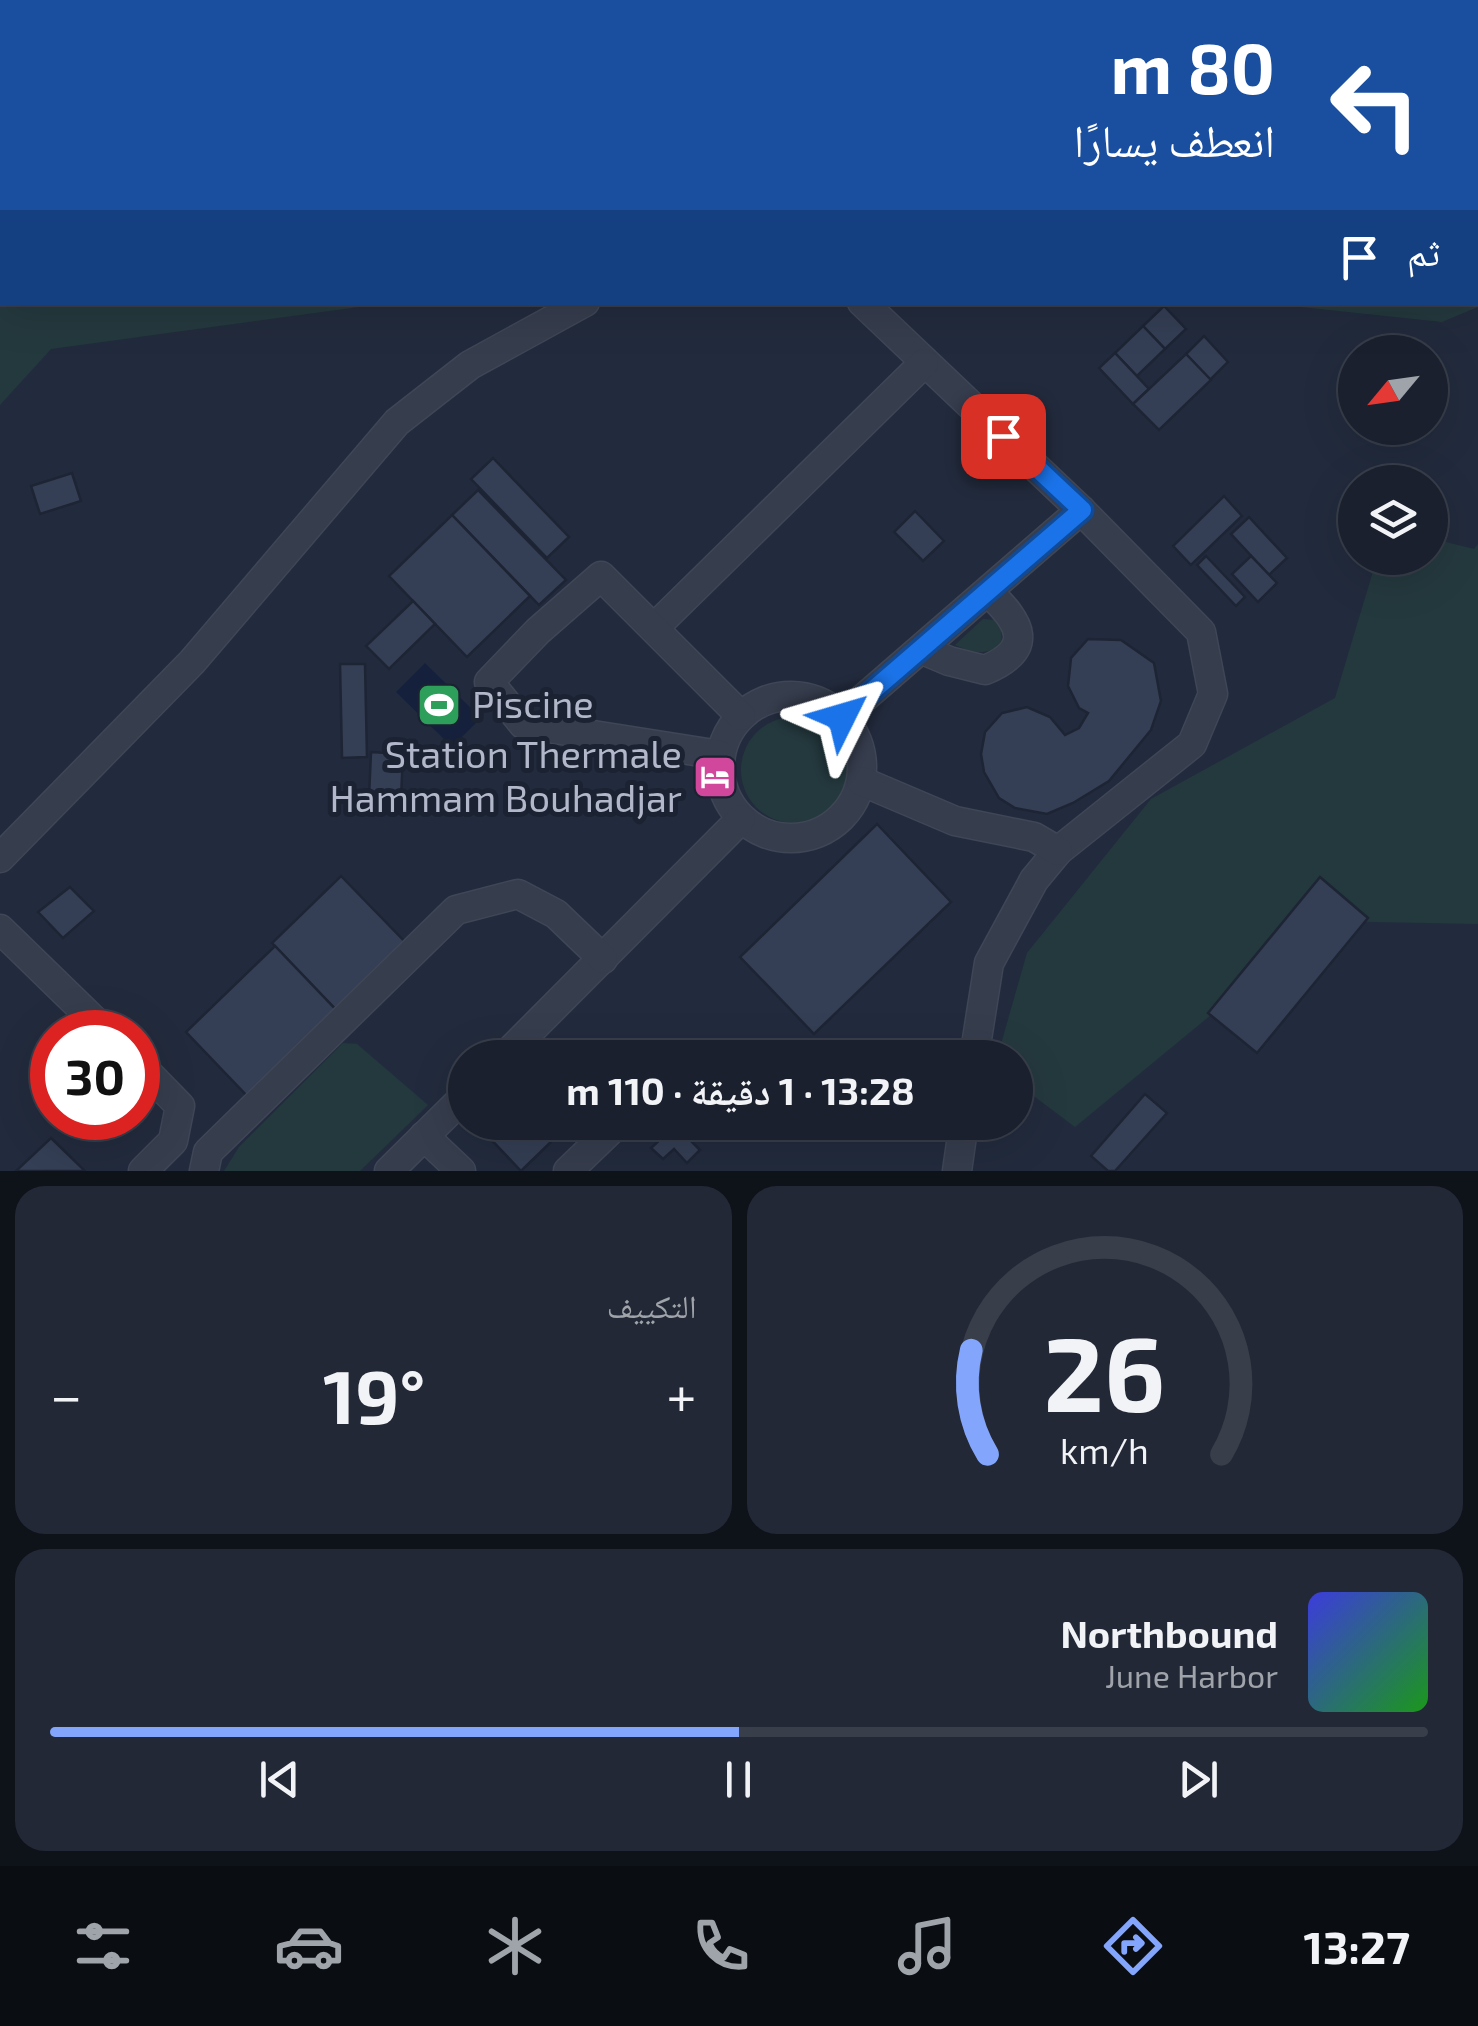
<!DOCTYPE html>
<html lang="ar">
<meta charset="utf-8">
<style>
:root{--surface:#1a202e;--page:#232836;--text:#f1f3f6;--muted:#9fa3aa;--line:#383e4a;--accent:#83a6fc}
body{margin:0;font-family:"Exo 2","Noto Naskh Arabic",sans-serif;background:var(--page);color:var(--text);direction:rtl;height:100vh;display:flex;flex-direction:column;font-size:38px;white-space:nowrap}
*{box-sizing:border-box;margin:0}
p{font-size:32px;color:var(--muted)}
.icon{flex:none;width:55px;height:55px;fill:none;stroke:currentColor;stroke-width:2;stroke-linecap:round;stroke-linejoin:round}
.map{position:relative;height:1171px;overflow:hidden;direction:ltr}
.drawer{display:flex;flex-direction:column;gap:15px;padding:15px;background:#0e1219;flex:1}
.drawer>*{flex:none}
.guide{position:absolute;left:0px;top:0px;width:1480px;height:305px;box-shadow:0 10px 40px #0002,0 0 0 2px var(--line);direction:rtl;background:#1a4fa0;color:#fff;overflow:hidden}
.needle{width:65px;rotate:241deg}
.controls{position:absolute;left:1338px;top:335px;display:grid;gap:20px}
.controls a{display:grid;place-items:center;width:110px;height:110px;border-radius:50%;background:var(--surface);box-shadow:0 10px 40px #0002,0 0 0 2px var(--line);font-size:50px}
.speed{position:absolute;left:30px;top:1010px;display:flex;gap:20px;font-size:50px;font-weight:700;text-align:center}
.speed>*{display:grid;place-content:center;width:130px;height:130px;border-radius:50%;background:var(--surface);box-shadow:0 10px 40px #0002,0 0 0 2px var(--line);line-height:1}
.speed .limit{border:15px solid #d22;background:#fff;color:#111}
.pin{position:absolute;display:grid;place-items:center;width:85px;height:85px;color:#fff;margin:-42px;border-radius:20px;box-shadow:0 5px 15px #0006}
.me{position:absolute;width:110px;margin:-55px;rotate:50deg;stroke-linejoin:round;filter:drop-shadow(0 0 8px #0008)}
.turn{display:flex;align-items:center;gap:35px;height:210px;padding:0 40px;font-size:45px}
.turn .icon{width:130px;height:130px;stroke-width:2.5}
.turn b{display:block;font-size:70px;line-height:85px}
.then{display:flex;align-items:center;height:95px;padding:0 40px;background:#0003;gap:20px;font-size:38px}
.big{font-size:75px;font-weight:700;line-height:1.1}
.drawer .widget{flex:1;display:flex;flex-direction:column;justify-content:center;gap:15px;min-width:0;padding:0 35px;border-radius:30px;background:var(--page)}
.drawer .dial{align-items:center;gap:0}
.dial svg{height:260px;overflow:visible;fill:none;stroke:var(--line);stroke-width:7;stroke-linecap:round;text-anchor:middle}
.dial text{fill:var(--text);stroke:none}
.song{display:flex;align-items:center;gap:30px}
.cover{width:120px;height:120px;border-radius:15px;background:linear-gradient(135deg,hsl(240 70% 55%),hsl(120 70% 35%))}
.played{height:10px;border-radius:5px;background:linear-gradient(90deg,var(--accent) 50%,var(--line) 50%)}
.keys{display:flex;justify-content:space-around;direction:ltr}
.heat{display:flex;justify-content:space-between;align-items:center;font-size:55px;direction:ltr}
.drawer .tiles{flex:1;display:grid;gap:15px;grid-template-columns:1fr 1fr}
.widget:last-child{grid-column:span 2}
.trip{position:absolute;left:448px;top:1040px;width:585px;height:100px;border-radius:50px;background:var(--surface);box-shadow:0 10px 40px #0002,0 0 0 2px var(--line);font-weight:700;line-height:100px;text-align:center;direction:rtl}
.tab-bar{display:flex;height:160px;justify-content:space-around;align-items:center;background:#0a0d12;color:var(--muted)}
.tab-bar .icon{width:70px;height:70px}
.tab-bar .current{color:var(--accent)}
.tab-bar b{font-size:45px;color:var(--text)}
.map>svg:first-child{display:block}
.green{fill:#24393e}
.water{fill:#15213c}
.building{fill:#343e54;stroke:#1d2434;stroke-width:2.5}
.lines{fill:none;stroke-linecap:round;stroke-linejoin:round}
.minor-casing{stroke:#3f4656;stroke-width:31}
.minor{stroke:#363d4d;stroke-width:28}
.route-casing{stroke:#114b97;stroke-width:25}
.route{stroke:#1a73e8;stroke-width:18}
.labels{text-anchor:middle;stroke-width:10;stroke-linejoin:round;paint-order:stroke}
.poi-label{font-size:38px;fill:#b2b8c9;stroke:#1b2232;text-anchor:start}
</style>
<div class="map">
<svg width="1478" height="1171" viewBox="0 0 1478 1171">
<rect width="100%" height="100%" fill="#222b3d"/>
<g class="green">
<path d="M0 0H805L2 2V302L363 303 359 307 51 349 0 405Z"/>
<path d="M968 0H1478V307L1442 322 1263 303 1478 302V2H965Z"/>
<path d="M1430 538 1474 549 1478 544V924L1325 921 1075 1127 1015 1082V1058H997L1027 953 1151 799 1335 698 1377 558H1430Z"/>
<path d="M983 619 995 620 1001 626 1002 644C986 656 972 653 955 645Z"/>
<circle cx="794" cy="770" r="53"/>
<path d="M343 1043 357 1044 428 1105 360 1171H224L239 1147Z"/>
</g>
<path class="water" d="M425 663 481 718 452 747 396 692Z"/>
<g class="building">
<path d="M1164 306 1186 329 1165 349 1143 326Z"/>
<path d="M1143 326 1165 349 1137 376 1115 353Z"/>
<path d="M1204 336 1228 362 1210 380 1186 354Z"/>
<path d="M1115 353 1149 389 1133 404 1099 368Z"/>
<path d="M1186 354 1211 380 1159 430 1133 404Z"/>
<path d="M493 458 569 537 547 558 471 479Z"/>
<path d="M72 473 81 501 40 514 31 486Z"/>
<path d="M478 490 566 580 539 605 452 515Z"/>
<path d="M1224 496 1242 516 1191 565 1173 546Z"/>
<path d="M915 511 944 541 923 561 894 532Z"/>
<path d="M452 515 530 596 467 657 389 576Z"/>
<path d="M1249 517 1287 558 1269 575 1231 534Z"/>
<path d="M1206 556 1245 597 1236 606 1197 565Z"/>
<path d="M1251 556 1277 583 1258 602 1232 574Z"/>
<path d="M413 601 435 624 389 669 366 646Z"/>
<path d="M1088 639 1121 640 1154 663 1161 701 1151 730 1109 781 1073 803 1047 814 1015 808 999 798 984 772 981 754 985 732 1002 713 1027 707 1050 717 1065 735 1079 728 1088 713 1079 708 1068 686 1071 658Z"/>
<path d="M340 664H365L367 757 342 758Z"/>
<path d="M371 752 403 754 401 799 369 797Z"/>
<path d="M877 824 951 902 814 1034 740 957Z"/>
<path d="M341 876 409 946 340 1014 272 943Z"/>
<path d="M1320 877 1368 918 1257 1053 1208 1013Z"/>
<path d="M70 887 94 911 63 938 38 912Z"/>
<path d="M275 946 340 1014 251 1100 186 1032Z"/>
<path d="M1145 1094 1167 1113 1115 1171H1108L1091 1156Z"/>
<path d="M496 1122H539L554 1139 521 1171 485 1133Z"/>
<path d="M655 1122 676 1125 693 1122 697 1127 687 1137 700 1150 687 1163 674 1149 663 1159 651 1148 663 1137 652 1126Z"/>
<path d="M51 1138 85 1171H16Z"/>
</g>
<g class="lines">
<defs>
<g id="minor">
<path d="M862 302 1081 510 1201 632 1213 694 1192 744 1058 851 1034 880 989 963 974 1058"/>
<path d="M654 628 924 363"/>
<path d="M923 650 949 661 985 670C1035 649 1022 623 988 592"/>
<circle cx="791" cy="767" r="71"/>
<path d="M842 717 1081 510"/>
<path d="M720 755 523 724 489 682 538 631 601 576 741 716"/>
<path d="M861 781 955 821 1034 837 1058 851"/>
<path d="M0 858 192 662 397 422 470 365 585 302"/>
<path d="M0 929 106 1032"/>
<path d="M503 1058 741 819"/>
<path d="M138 1063 180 1106 173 1141 143 1171"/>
<path d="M424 1136 461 1171"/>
<path d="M204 1171 208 1152 456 910 518 894 556 914 603 959"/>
<path d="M389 1171 465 1096"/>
<path d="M568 1171 619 1122"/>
<path d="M957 1171 964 1122"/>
</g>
</defs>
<use href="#minor" class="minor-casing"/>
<use href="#minor" class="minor"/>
</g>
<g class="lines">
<defs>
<path id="route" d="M842 717 1082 510 1003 436"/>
</defs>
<use href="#route" class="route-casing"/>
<use href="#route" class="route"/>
</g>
<defs>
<symbol id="stadium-square" viewBox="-11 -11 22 22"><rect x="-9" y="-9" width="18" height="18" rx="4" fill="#2e9e5b" stroke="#1b2232"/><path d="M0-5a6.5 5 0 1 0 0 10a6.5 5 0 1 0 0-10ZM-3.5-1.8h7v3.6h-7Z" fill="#fff"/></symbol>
<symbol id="hotel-square" viewBox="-11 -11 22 22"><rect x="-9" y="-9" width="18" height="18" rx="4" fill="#d1479c" stroke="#1b2232"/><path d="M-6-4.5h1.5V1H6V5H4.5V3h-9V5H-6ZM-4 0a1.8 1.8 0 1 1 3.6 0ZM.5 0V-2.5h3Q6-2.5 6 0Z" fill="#fff"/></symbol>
</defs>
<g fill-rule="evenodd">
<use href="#stadium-square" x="414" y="680" width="50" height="50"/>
<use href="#hotel-square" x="690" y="752" width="50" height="50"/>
</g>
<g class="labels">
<g class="poi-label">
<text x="472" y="718">Piscine</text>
<text x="682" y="768" text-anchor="end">Station Thermale<tspan x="682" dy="44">Hammam Bouhadjar</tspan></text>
</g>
</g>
</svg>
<div class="controls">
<a><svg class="needle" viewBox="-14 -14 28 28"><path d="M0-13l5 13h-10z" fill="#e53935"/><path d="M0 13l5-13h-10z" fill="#9fa3aa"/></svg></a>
<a><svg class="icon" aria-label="layers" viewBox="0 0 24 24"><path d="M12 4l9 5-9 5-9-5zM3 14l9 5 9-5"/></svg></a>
</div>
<div class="speed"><div class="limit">30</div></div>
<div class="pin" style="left:1003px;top:436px;background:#d93025"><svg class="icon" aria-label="arrive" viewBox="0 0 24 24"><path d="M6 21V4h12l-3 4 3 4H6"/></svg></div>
<svg class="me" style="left:842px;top:717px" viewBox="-20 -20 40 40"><path d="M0-17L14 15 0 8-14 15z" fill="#1a73e8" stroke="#fff" stroke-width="4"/></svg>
<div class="trip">13:28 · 1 دقيقة · 110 m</div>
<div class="guide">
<div class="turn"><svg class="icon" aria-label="left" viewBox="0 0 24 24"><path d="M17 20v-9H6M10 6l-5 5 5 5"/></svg><div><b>80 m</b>انعطف يسارًا</div></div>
<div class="then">ثم<svg class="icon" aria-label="arrive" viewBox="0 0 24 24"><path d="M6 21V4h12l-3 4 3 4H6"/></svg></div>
</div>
</div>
<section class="drawer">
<div class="tiles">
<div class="widget dial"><svg viewBox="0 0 100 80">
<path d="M14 69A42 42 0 1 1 86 69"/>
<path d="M14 69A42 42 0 0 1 9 37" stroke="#83a6fc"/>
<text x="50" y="56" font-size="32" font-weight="700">26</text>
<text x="50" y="72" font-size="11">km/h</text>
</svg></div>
<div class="widget"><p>التكييف</p>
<div class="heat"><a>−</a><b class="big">19°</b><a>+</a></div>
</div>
<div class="widget">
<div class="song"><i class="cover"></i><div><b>Northbound</b><p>June Harbor</p></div></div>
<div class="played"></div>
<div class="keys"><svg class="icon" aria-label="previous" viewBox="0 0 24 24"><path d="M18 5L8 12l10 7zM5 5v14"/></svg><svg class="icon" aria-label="pause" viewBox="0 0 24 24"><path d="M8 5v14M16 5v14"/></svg><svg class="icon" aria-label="next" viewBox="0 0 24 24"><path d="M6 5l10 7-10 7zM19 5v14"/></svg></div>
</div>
</div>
</section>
<nav class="tab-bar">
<b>13:27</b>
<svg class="icon current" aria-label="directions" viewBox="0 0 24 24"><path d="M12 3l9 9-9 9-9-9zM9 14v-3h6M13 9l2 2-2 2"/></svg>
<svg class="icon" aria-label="music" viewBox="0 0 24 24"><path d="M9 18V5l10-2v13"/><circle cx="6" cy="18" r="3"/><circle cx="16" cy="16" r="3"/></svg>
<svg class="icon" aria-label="phone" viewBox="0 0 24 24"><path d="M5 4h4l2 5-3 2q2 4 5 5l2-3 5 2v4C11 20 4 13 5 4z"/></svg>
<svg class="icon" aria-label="climate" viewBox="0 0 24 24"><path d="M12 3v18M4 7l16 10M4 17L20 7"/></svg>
<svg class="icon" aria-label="car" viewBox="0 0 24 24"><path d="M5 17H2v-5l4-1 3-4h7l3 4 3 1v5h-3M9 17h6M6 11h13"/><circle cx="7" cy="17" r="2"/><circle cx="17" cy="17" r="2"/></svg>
<svg class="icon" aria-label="filters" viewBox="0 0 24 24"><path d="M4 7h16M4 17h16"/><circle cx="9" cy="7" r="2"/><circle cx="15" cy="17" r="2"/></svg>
</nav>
